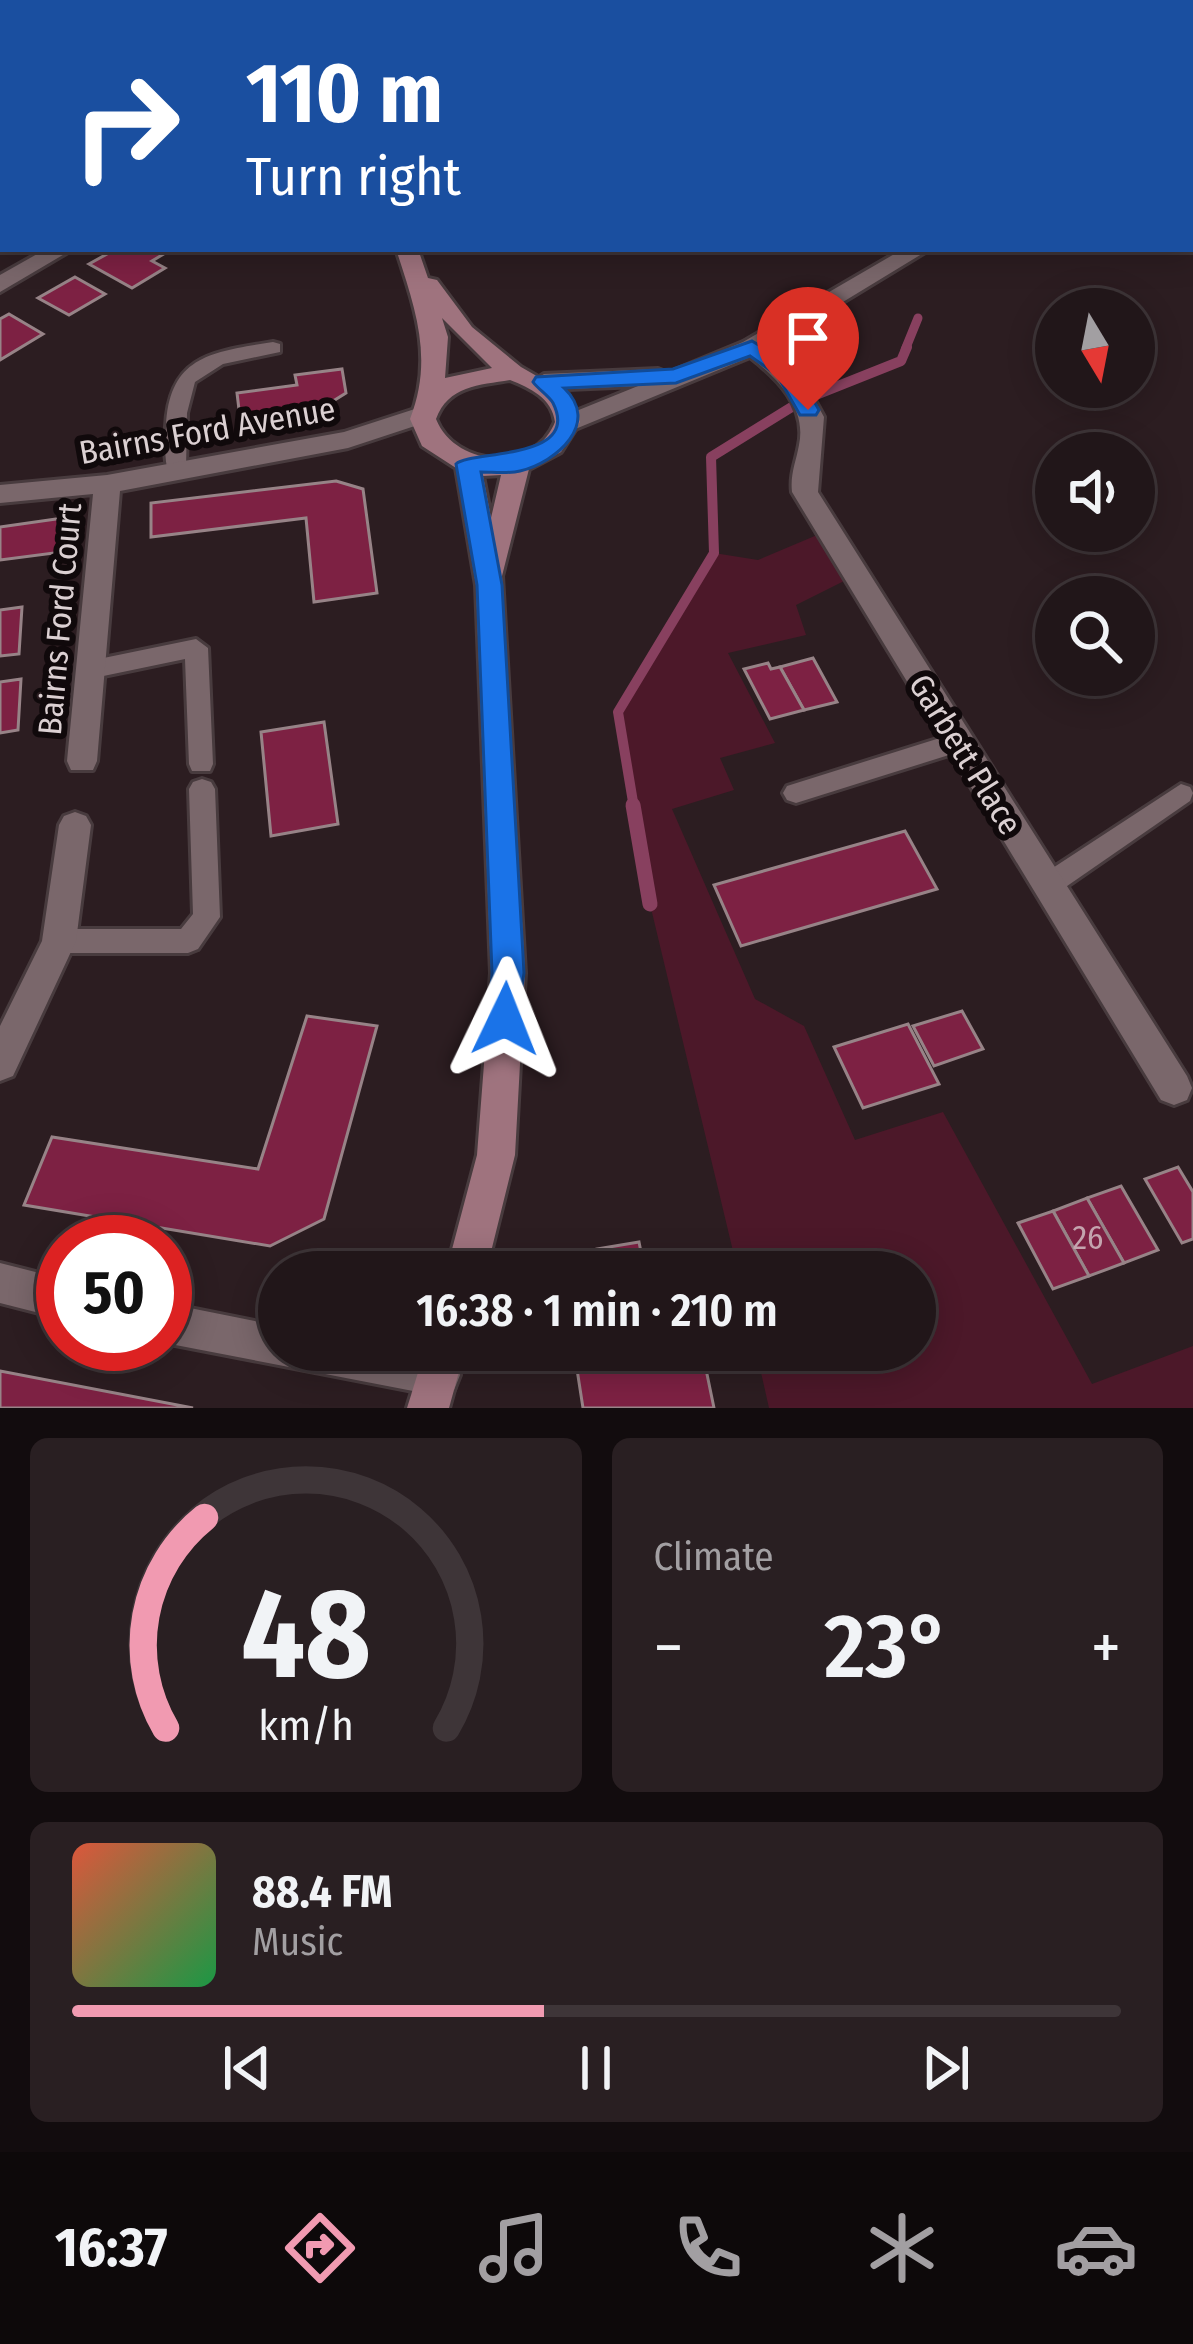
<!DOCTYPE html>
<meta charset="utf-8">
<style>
:root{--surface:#211619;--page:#291f22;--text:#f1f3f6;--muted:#a29fa2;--line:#3e3538;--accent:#f19ab1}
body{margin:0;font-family:"Fira Sans Condensed",sans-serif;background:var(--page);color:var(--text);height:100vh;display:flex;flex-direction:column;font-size:45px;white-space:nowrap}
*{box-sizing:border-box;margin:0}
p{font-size:39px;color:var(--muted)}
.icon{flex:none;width:66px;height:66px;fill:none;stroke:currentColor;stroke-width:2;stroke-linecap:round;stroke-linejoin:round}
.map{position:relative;height:1408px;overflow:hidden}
.side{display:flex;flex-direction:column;gap:30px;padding:30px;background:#120c0e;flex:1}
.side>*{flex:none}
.hud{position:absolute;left:0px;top:0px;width:1194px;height:252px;box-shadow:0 6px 30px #0003,0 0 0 3px var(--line);background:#1a4fa0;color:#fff;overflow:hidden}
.needle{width:78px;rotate:170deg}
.fabs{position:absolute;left:1035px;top:288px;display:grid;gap:24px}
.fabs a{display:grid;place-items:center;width:120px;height:120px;border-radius:50%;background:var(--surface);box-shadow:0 6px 30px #0003,0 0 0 3px var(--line);font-size:60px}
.speed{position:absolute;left:36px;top:1215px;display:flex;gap:24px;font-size:60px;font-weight:700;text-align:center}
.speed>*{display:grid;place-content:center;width:156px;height:156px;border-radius:50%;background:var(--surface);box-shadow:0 6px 30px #0003,0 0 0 3px var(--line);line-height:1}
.speed .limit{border:18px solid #d22;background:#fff;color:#111}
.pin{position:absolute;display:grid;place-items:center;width:102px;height:102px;color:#fff;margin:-123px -51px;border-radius:50% 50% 50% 0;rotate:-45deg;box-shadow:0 0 12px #0007}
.pin .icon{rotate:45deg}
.me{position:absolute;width:132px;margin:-66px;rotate:2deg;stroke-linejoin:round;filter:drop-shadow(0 0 9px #0008)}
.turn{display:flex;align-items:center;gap:42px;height:252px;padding:0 48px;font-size:54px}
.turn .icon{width:156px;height:156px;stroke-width:2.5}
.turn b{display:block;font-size:84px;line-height:102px}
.big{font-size:90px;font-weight:600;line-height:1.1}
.side .tile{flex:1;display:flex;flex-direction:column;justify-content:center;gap:18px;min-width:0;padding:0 42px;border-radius:18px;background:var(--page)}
.side .dial{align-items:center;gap:0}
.dial svg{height:312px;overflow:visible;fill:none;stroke:var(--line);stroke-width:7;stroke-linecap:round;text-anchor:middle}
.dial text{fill:var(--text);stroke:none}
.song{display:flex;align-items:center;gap:36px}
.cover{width:144px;height:144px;border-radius:18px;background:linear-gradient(135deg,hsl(10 70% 55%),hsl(140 70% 35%))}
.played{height:12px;border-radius:6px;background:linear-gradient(90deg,var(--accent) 45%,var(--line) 45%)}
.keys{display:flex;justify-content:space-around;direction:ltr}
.heat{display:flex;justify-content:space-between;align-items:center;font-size:66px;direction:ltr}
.side .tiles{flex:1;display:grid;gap:30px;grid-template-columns:1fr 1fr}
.tile:last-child{grid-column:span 2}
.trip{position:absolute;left:258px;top:1251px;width:678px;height:120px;border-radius:60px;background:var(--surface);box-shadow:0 6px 30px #0003,0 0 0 3px var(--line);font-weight:600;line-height:120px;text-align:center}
.tab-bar{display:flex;height:192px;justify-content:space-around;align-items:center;background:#0d090a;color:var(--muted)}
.tab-bar .icon{width:84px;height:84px}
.tab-bar .selected{color:var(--accent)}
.tab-bar b{font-size:54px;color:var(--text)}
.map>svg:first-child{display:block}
.green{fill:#4c1829}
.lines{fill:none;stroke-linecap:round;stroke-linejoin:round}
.stream-far2{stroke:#88405f;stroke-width:9}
.stream-far1{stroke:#88405f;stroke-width:10}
.stream{stroke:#88405f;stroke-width:15}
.building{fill:#7d2143;stroke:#978387;stroke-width:3}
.lane-casing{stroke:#483b3e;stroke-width:6}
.street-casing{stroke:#483b3e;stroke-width:6}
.secondary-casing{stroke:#483b3e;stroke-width:6}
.lane{fill:#7a676b;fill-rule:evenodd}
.street{fill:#7a676b;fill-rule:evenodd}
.secondary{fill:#9f737e;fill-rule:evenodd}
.route{fill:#1a73e8;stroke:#114b97;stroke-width:3}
.labels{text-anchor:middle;stroke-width:12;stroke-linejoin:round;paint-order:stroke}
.street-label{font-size:33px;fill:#dbd0d2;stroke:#10090b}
.near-number-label{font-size:33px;fill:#c4a4ae}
</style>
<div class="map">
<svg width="1193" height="1408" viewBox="0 0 1193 1408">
<rect width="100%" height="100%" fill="#2c1d21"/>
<path class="green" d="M829 530 860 573 796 605 806 635 728 653 775 743 720 758 734 790 672 809 755 999 804 1026 855 1140 943 1112 1092 1384 1193 1346V1408H769L756 1350H915V1272H738L650 904 618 712 714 553 758 560Z"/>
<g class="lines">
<path class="stream-far2" d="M905 350 918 318"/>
<path class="stream-far1" d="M634 808 618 712 714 553 711 457 803 400 901 361 907 347"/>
<path class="stream" d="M633 805 650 904"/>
</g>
<g class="building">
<path d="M116 249H161L167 252 152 261 165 268 132 288 89 264Z"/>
<path d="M75 277 105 294 69 315 38 298Z"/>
<path d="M9 314 43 334 0 360V319Z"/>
<path d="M342 369 346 393 325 406 240 418 237 393 297 385 295 375Z"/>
<path d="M336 481 363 489 377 593 314 602 306 518 151 537V503Z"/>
<path d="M63 518 62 552 0 560V527Z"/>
<path d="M22 607 19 654 0 656V610Z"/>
<path d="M813 658 837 702 804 710 780 667Z"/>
<path d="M768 663 771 669 780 667 804 710 770 719 744 669Z"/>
<path d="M21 679 18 730 0 733V682Z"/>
<path d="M324 722 338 824 271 836 261 732Z"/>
<path d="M905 831 937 889 741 946 714 885Z"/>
<path d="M962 1011 983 1049 934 1066 913 1026Z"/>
<path d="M307 1016 377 1026 324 1219 270 1246 24 1205 52 1137 258 1169Z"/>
<path d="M908 1024 939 1084 863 1108 834 1047Z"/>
<path d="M1178 1167 1193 1192V1239L1182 1243 1145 1179Z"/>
<path d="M1121 1186 1158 1250 1124 1263 1087 1198Z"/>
<path d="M1087 1198 1124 1263 1089 1276 1053 1211Z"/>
<path d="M1053 1211 1089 1276 1053 1289 1018 1223Z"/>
<path d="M639 1242 645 1272H601L597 1249Z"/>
<path d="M574 1350H702L714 1408H583Z"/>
<path d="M0 1371 193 1408H0Z"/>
</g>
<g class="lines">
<defs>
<g id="lane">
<path d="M273 342 280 344V352L223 364 195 382 187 413 186 470 176 477 169 475C164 460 165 443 166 427 169 355 213 352 273 342Z"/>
<path d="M196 639 208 648 213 764 210 771H192L189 764 185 659 89 679 77 670 89 661Z"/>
<path d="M959 732 968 735 971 742 968 749 796 803 787 800 783 793 787 786Z"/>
<path d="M202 779 211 782 215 789 220 917 198 949 188 953H59L49 949 45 941 49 933 59 929H181L193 914 189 789 193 782Z"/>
<path d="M1181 784 1190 787 1193 793 1190 801 1057 893 1048 896 1039 893 1035 885 1039 877Z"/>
</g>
<g id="street">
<path d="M248 0H267L269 3H250Z"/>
<path d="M3 65V78L0 79V66Z"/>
<path d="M0 142 3 143V156H0Z"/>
<rect x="1191" y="156" width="2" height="12"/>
<path d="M46 249H73L0 292V275Z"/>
<path d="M903 249H930L769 347 806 384 824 417 818 492 1187 1076 1192 1088 1187 1100 1174 1105 1161 1100 792 492C790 474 796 462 799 445 807 407 777 378 750 357L568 432 555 424 559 418 638 386 544 390 532 382 544 374 658 369 668 373 743 342Z"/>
<path d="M421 407 430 409V421L348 448 120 491 97 761 93 770H71L67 761 93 494 0 503V485L107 475 344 432Z"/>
<path d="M75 812 86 816 91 825 76 941 13 1076 0 1081V1026L42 941 59 825 64 816Z"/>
<path d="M0 1263 63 1279V1319L0 1303Z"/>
<path d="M165 1303 279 1326V1350H414L454 1360 460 1375 454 1390 439 1396 165 1343Z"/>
</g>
<g id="secondary">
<rect x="344" y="0" width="18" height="3"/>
<path d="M396 249H418L428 278 437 280 472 327 521 367 568 394 580 422 561 452 529 469 502 576 525 973 515 1155 486 1272H446L477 1155 491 973 476 585 456 468 422 446 410 419C434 358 415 308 396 249ZM442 318 492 368 445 378 448 337ZM510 380C530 388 552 398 555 422 534 474 455 467 436 419 448 386 479 385 510 380ZM501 475 491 518 483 476Z"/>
<path d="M425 1350H465L449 1408H407Z"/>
</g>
</defs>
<use href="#lane" class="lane-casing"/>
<use href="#street" class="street-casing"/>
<use href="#secondary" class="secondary-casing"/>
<use href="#lane" class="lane"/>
<use href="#street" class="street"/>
<use href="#secondary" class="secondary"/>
</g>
<path class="route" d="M752 341 794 366 819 410 816 415H800L777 375 750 356 676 383 564 388C601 423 557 462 520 471 508 474 493 472 481 472L502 585 524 973 516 1029 505 1033 494 1029 489 1019 492 973 477 585 456 464C470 450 582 461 553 403 549 396 538 389 533 382L536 377 673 369Z"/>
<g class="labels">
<g class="street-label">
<text transform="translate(207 430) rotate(-10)" y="12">Bairns Ford Avenue</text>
<text transform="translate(59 619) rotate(-85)" y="12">Bairns Ford Court</text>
<text transform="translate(966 754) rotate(58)" y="12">Garbett Place</text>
</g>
<g class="near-number-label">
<text x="1088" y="1249">26</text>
</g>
</g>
</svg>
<div class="fabs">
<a><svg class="needle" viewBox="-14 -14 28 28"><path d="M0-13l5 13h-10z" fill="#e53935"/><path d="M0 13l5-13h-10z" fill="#a29fa2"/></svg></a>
<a><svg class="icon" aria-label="sound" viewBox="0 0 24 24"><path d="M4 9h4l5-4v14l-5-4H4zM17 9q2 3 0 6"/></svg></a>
<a><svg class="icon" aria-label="search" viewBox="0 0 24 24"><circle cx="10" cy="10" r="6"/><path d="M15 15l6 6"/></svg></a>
</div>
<div class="speed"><div class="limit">50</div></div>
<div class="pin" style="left:808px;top:410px;background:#d93025"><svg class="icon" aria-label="arrive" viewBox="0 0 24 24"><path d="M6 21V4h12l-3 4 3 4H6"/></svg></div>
<svg class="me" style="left:505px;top:1019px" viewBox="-20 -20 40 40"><path d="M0-17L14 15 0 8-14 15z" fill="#1a73e8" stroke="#fff" stroke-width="4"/></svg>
<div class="trip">16:38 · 1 min · 210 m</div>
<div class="hud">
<div class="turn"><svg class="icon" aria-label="right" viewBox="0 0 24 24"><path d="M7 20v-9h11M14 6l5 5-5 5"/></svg><div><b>110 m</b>Turn right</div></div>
</div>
</div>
<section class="side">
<div class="tiles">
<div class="tile dial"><svg viewBox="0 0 100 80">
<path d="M14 69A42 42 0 1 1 86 69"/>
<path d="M14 69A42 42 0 0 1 24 15" stroke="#f19ab1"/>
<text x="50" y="56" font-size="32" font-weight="700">48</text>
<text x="50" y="72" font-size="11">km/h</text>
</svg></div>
<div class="tile"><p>Climate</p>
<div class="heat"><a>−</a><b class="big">23°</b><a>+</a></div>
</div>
<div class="tile">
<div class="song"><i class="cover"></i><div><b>88.4 FM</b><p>Music</p></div></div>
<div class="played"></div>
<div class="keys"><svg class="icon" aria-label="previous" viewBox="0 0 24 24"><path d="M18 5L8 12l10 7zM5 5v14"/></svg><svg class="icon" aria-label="pause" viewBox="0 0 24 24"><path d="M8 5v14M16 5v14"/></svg><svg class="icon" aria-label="next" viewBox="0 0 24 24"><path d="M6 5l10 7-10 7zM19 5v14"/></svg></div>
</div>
</div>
</section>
<nav class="tab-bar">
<b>16:37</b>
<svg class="icon selected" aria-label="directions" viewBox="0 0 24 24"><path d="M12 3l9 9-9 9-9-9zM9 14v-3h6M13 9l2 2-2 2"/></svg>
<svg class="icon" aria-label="music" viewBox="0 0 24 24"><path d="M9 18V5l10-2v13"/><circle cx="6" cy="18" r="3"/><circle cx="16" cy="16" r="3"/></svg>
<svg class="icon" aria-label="phone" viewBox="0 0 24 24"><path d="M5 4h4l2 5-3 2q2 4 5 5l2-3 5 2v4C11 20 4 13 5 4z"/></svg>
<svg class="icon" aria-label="climate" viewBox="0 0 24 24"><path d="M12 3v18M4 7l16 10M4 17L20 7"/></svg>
<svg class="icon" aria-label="car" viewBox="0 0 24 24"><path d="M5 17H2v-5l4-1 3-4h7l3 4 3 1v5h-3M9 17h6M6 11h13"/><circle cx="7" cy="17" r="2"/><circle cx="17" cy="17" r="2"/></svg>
</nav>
